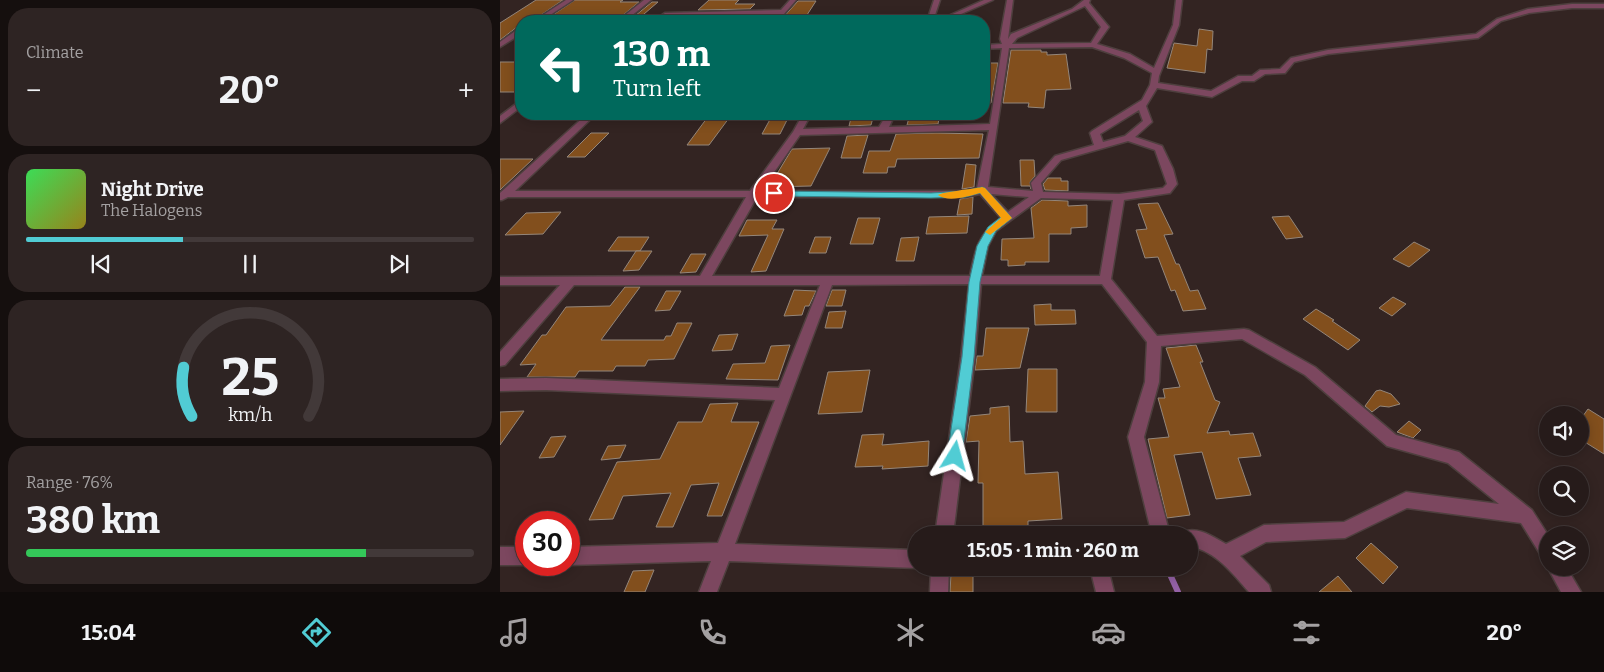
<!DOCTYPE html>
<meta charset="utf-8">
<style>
:root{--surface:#261b1a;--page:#2e2423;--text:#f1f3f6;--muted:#a4a1a2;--line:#423939;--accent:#51ccd4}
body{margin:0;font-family:Bitter,serif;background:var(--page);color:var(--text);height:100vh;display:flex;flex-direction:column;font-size:19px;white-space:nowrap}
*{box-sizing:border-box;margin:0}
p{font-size:16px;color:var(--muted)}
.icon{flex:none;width:28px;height:28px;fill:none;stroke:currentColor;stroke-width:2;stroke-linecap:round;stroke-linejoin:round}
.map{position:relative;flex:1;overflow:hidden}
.sheet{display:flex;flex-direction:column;gap:8px;padding:8px;background:#150f0e;width:500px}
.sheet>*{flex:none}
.top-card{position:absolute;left:15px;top:15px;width:475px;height:105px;border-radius:20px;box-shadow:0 2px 12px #0003,0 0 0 1px var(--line);background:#00695c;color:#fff;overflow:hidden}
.buttons{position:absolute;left:1039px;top:406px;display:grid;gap:10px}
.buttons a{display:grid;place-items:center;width:50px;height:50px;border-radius:50%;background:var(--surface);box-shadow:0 2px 12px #0003,0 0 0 1px var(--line);font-size:25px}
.speed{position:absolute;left:15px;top:511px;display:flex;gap:10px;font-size:25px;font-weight:700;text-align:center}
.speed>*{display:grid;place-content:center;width:65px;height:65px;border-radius:50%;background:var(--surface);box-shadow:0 2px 12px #0003,0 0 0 1px var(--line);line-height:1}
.speed .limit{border:8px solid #d22;background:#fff;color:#111}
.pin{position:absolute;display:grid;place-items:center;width:42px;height:42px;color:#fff;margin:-21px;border:2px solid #fff;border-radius:50%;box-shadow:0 1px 5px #0007}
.me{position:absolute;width:55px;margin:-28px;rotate:8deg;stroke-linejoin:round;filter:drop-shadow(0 0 4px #0008)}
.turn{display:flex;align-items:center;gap:18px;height:105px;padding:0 15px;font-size:22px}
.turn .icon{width:65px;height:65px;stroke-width:2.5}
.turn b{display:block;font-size:35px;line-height:42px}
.big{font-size:38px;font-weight:700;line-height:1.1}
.sheet .card{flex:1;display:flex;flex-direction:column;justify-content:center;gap:8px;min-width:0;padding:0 18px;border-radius:20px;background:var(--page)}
.sheet .dial{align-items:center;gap:0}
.dial svg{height:130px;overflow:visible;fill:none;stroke:var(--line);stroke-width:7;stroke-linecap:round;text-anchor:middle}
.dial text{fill:var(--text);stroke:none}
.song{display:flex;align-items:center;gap:15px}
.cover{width:60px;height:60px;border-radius:8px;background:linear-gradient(135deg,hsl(130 70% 55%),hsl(50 70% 35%))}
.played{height:5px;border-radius:2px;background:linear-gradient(90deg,var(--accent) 35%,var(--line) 35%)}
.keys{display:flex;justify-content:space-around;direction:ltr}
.heat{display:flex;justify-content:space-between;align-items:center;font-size:28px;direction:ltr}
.charge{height:8px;border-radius:4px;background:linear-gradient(90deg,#34c759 76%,var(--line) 0)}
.trip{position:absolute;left:408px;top:526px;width:290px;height:50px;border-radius:25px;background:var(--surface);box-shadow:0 2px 12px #0003,0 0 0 1px var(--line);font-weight:700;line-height:50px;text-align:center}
.tabs{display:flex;height:80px;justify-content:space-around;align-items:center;background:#0f0b0a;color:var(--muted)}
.tabs .icon{width:35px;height:35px}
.tabs .selected{color:var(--accent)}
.tabs b{font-size:22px;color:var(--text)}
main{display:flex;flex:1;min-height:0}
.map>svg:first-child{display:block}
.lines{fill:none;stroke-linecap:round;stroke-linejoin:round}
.stream{stroke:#9461a6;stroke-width:6}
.building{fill:#824f1d;stroke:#94867a}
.minor-casing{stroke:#4e3f3e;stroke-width:3}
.minor{fill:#7c475f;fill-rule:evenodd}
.route{fill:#51ccd4;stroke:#35858a}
.slow{fill:#f59e0b}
</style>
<main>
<section class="sheet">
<div class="card"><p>Climate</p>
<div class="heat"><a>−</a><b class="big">20°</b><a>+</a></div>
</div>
<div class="card">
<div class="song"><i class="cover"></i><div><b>Night Drive</b><p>The Halogens</p></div></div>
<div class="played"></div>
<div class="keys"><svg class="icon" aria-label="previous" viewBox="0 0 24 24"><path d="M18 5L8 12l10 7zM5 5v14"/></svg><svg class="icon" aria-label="pause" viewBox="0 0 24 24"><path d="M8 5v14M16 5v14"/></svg><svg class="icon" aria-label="next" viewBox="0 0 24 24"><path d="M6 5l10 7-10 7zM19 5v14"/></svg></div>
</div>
<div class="card dial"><svg viewBox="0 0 100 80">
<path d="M14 69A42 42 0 1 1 86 69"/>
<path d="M14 69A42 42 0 0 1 9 39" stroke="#51ccd4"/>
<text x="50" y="56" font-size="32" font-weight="700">25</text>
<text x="50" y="72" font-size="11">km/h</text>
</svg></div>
<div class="card"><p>Range · 76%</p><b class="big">380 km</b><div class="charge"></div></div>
</section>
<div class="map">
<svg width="1104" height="592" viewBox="0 0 1104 592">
<rect width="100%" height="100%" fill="#332422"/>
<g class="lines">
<path class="stream" d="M668 570 678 592"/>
</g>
<g class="building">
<path d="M36 0H63L32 21H21V27H17L0 40V23Z"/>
<path d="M75 0H123L120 2H139L117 20 44 21Z"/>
<path d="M209 0H239L235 4H255L250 9 198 10Z"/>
<path d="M298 1H316L305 18H302L300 21H280Z"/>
<path d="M152 2H158L137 20H130Z"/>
<path d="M242 17 238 21H187L190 18Z"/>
<path d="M699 29 713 31 712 50 707 49 705 73 667 68 674 43 697 46Z"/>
<path d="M511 50H541V52H547V55L566 54 571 89 546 90 544 108 528 107 529 103H503Z"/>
<rect x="0" y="62" width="21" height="30"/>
<path d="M488 63H498L491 103H484V86H487L488 81Z"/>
<path d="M210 114H232L209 145H187Z"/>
<path d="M273 114H290L280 134H262Z"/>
<path d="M352 114H374L371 125 349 126Z"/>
<path d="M410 114H440L438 124 407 125Z"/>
<path d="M91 133H109L85 157H67Z"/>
<path d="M436 133 483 134 479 158 397 159 395 167H388L387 173H363L369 151H390L396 134Z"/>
<path d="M368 135 361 158H341L347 136Z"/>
<path d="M330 148 311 186 269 187 292 149Z"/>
<path d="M0 159H33L0 190Z"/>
<path d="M520 160H534L535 176 530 182 531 189 530 186H521Z"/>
<path d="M466 164 476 165 474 187 462 189Z"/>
<path d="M548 178H561V181H568V191L545 190 543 184Z"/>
<path d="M473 197 472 214 457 215 460 199Z"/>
<path d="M542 200 568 201V206L587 205V227L571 228V234H549V262H525V265L508 266V260H501L502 239 534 238 531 208Z"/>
<path d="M658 203 673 234 664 235 676 264H679L690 291 698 290 706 309 683 311 675 290 671 291 658 257 645 258 636 230 647 229 638 204Z"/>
<path d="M61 212 43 234 5 235 26 213Z"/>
<path d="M469 216 467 233 426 234 429 217Z"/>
<path d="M789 216 803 237 786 239 772 217Z"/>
<path d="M358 218H380L373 244H350Z"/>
<path d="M247 220H277L272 229H284L266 271 251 272 268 235 239 236Z"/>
<path d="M118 237H149L140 251H108Z"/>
<path d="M315 237H331L326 253H309Z"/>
<path d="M419 237 414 261H396L401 238Z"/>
<path d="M914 242 930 250 909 267 893 259Z"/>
<path d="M136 251H152L139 270 123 271Z"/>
<path d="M191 254H206L196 272 180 273Z"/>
<path d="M125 287H140L101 340H164L166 336H171L177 323H192L174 359 148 360 145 366H116L113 371H79L75 377H27L36 364 20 365 42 335H46L66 307 110 306Z"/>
<path d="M294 290 316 291 309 306H305L302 315 284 316Z"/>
<path d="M332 290H346L342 306H326Z"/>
<path d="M166 291H181L170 310 155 311Z"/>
<path d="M893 297 906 304 892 316 879 308Z"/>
<path d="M551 304V310H575L576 324 535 325 534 305Z"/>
<path d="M816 309 834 320 832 321 860 340 848 350 803 319Z"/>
<path d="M346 311 342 328H325L329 312Z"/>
<path d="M486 328H529L520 368 475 370 477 356H483Z"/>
<path d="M238 334 232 350 212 351 219 335Z"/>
<path d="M290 345 278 380 226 379 233 364 265 363 271 346Z"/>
<path d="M696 345 703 362H700L715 400 720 402 707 433 729 431 730 435 753 433 761 456 738 458 751 495 716 499 702 452 674 455 690 515 667 518 648 439 669 437 658 398H665L663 389 680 387 666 348Z"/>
<path d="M528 369H557V412H526Z"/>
<path d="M370 370 362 412 318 414 328 372Z"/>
<path d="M880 390 891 394 900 404 889 407 880 406 872 412 865 406 876 391Z"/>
<path d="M238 403 231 422H259L222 516H207L219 483 191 485 173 527H156L171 493 123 496 113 519 89 520 117 462 160 459 178 422H202L210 404Z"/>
<path d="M509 406 510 442 523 441 525 474 558 472 562 519 528 521V530L511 531 510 526 483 527V483H478L479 441 466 442 470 416 490 414V408Z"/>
<path d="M1088 409 1104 419V454L1080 439V420Z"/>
<path d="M24 411 0 445V412Z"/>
<path d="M909 421 921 430 913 438 897 432Z"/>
<path d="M384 434 382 445 429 441 428 466 382 469 383 466 355 467 362 435Z"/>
<path d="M66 436 54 457 39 458 51 437Z"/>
<path d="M126 445 120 458 101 460 108 446Z"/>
<path d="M871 543 898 567 883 584 856 558Z"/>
<path d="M154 570 145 592H124L133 571Z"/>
<path d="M473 573V592H450L451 574Z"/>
<path d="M838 576 852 592H819Z"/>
</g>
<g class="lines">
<defs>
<g id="minor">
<path d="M66 0H73L41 21H34Z"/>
<path d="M144 0H151L125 21H118Z"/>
<path d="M290 0H296L278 21H272L277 14 165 17 162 15 165 13 281 10Z"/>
<path d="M434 0H440L433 21H427Z"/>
<path d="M484 0H493L445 21H437Z"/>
<path d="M507 0H513L508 39 511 34 572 9 584 0H590L589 3 609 27 597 44 630 54 654 68 673 25 676 0H682L679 25 659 76 658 83 711 91 738 76H752L760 70 780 69 791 58 828 50 976 34 997 19 1028 9 1072 4H1104V8H1072L1029 13 1001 21 978 38 828 54 794 62 785 73 765 74 754 81H742L712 97 657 88 646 106 652 122 635 137 662 146 673 169 677 184 670 193 624 200 611 279 657 336 744 329 749 330 815 367 896 435 959 452 1032 510 1048 535V560L1042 557 1021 523 907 508 845 538 766 542 740 556 769 585 771 592H749C732 573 716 551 689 546V535H682L683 532C698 526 713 537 726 544L764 525 844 522 906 492 999 504 948 463 887 446 805 375 742 339 661 346 659 382 644 437 670 535H652L628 437 645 382 647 342 602 284H481L475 357 453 535H435L461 357 469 284 332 285 235 544 416 550 417 568 229 561 217 592H199L211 561 69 565V547L218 543 275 400 46 390 0 391V379L46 378 279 388 320 285H74L5 365 0 366V352L60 285H0V277L200 276 246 197H8L2 200H0V193L87 114H96L15 191H250L293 132 303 114H311L303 129 379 127 387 114H395L389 127 490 124 502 48 484 49V45L502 44 500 39ZM585 6 601 27 591 43 512 44 517 38ZM592 47 624 58 652 73 650 85 642 100 592 131 590 133 594 145 555 156 531 183 533 191 488 187 509 48ZM639 110 643 121 625 136 603 142 600 134ZM489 130 477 188 465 191H261L300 135ZM628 141 655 150 667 184 663 188 619 194 543 192 541 183 561 160ZM480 194 501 218C478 234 475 250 470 276H212L257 197H465ZM491 194 529 197 508 212ZM541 198 613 200 600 276H482L488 246 496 231Z"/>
<path d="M18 29H21V34L0 47V42Z"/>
<path d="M21 100V107L0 123V116Z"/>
<rect x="0" y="547" width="26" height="18"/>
<path d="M431 568H449L448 592H430Z"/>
<path d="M590 568H608L614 592H596Z"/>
<path d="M1048 568H1067L1081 592H1061Z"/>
</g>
</defs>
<use href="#minor" class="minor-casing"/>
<use href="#minor" class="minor"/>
</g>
<path class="route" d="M482 187 485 188 512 218 496 231 488 246 480 282 474 357 462 456 460 460 455 462 450 460 447 456 462 357 469 282 477 246 488 227 501 217 480 193 465 197 431 198 274 196 269 193 274 191 431 193 464 191Z"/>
<path class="slow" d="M482 187 485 188 512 218 490 235 485 232 501 218 480 193C469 196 448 203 438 195 442 192 473 189 482 187Z"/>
</svg>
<div class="buttons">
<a><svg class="icon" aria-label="sound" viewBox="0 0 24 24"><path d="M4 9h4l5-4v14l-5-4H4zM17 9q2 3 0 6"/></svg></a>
<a><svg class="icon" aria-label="search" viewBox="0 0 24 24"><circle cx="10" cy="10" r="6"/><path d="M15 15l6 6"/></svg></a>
<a><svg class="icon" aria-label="layers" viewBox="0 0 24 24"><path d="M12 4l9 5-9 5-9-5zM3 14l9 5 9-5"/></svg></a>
</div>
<div class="speed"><div class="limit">30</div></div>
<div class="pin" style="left:274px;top:193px;background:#d93025"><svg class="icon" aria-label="arrive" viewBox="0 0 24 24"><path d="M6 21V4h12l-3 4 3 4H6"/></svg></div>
<svg class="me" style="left:455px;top:456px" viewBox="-20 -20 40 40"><path d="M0-17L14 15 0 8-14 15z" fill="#51ccd4" stroke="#fff" stroke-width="4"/></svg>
<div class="trip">15:05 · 1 min · 260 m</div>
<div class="top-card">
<div class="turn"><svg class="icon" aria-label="left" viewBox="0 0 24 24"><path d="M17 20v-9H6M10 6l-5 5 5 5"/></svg><div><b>130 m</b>Turn left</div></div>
</div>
</div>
</main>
<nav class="tabs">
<b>15:04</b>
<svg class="icon selected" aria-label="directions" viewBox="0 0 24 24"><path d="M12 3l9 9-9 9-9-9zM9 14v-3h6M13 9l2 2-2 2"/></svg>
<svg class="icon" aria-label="music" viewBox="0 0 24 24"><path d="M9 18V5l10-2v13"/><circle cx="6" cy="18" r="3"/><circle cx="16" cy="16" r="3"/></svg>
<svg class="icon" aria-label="phone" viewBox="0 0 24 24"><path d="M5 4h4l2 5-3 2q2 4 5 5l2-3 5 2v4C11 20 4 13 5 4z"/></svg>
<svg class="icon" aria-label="climate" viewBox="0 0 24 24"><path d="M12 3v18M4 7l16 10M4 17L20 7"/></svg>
<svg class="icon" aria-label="car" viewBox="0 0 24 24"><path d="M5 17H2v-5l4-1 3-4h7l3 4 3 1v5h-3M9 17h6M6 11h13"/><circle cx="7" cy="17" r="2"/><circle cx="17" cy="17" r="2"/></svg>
<svg class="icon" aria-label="filters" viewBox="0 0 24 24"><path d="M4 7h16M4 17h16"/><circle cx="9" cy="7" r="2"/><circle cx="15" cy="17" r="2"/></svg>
<b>20°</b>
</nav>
